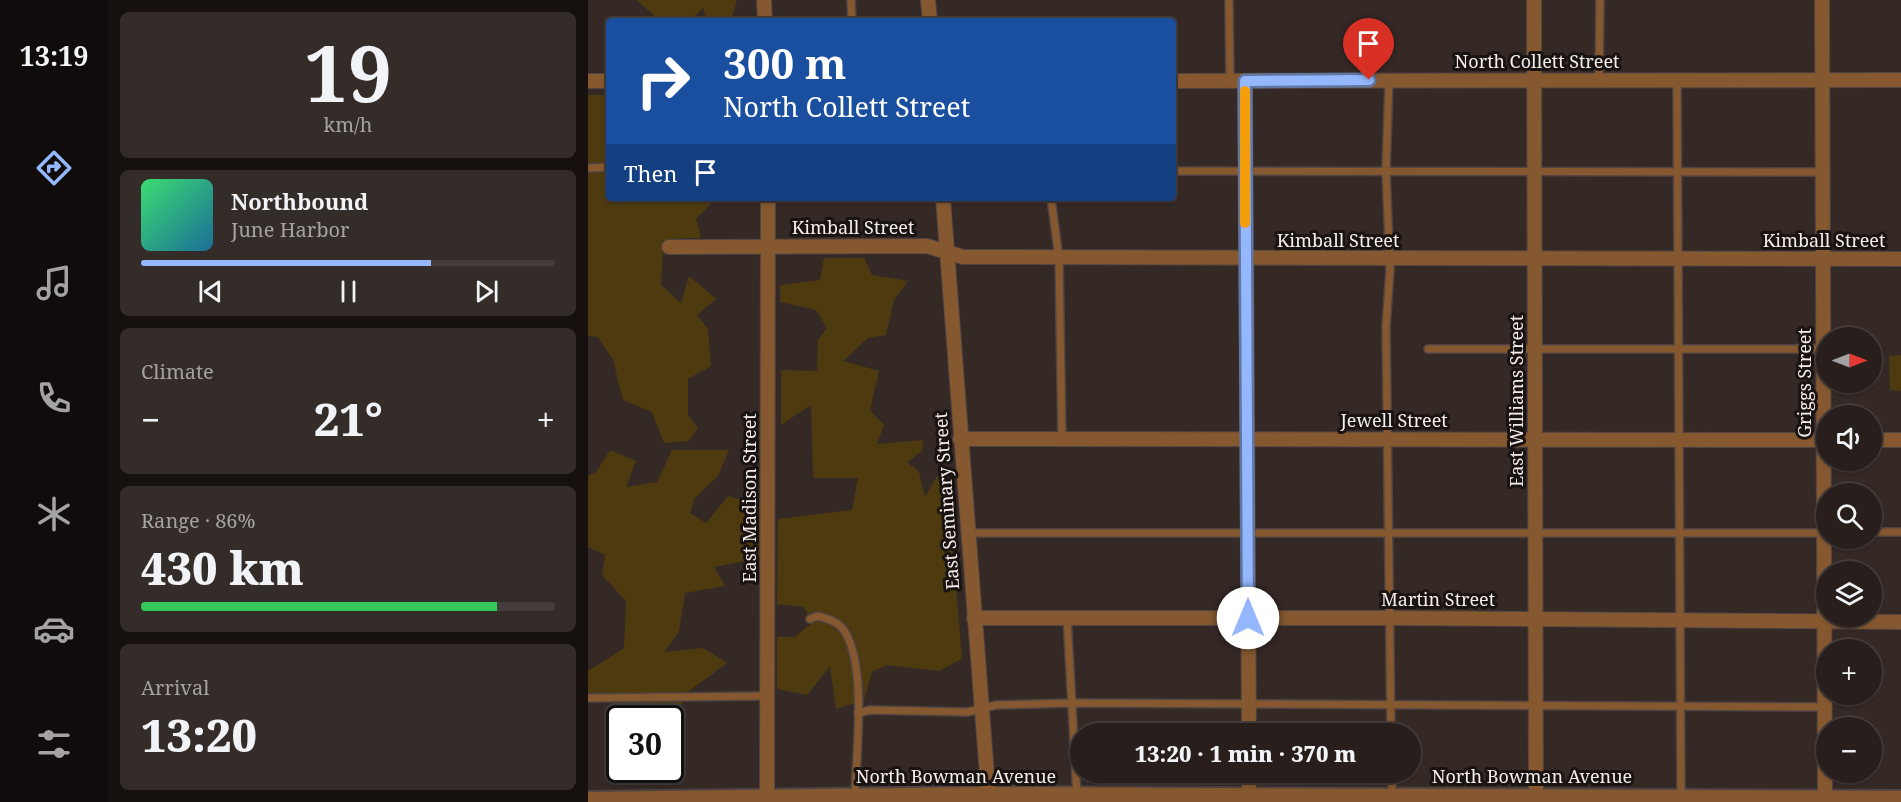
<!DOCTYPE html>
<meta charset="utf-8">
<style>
:root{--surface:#281f1c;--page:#342c29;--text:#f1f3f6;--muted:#a5a2a3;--line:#443d3b;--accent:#94b7fd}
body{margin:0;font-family:"Noto Serif",serif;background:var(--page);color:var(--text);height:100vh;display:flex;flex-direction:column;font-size:22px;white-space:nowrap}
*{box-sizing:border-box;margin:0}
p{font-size:20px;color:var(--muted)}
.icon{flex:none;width:33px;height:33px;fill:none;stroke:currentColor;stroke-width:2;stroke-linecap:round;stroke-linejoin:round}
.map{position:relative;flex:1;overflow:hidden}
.details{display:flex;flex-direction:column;gap:12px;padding:12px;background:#16110f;width:480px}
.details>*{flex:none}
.guide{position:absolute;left:18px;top:18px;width:570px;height:183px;border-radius:6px;box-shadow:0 2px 4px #0004,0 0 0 2px var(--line);background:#1a4fa0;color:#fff;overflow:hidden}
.needle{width:39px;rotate:90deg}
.tools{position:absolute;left:1228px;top:327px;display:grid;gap:12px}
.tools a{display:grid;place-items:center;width:66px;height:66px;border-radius:50%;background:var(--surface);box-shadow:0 2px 4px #0004,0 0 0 2px var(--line);font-size:30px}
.speed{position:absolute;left:18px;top:705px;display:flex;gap:12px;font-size:30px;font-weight:700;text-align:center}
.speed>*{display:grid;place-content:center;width:78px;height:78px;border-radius:50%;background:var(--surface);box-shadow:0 2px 4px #0004,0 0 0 2px var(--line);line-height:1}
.speed .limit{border:3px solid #111;border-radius:9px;background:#fff;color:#111}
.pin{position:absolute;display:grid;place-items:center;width:51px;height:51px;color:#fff;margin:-62px -26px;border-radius:50% 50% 50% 0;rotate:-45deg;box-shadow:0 0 6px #0007}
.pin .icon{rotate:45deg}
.me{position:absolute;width:66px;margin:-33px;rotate:0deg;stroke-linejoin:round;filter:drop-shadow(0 0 4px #0008)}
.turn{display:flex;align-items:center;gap:21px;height:126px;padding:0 18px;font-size:27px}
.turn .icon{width:78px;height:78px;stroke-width:2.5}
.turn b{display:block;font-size:42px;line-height:51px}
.then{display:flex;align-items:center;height:57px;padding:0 18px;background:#0003;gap:12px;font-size:22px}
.big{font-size:45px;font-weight:800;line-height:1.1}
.details .card{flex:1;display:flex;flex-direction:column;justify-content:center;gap:9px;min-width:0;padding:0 21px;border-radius:9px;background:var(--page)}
.details .dial{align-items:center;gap:0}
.dial b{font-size:78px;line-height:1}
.song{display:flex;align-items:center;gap:18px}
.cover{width:72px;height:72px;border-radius:9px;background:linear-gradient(135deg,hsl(140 70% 55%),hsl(200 70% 35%))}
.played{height:6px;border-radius:3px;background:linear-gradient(90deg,var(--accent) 70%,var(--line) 70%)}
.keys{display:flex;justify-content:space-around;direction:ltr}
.heat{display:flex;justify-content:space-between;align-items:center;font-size:33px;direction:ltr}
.charge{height:9px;border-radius:4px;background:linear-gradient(90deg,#34c759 86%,var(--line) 0)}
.trip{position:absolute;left:482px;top:723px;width:351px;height:60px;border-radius:30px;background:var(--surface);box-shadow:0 2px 4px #0004,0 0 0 2px var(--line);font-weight:800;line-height:60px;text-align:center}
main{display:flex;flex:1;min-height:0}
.tab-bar{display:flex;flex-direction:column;width:108px;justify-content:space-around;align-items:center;background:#100c0b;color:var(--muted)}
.tab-bar .icon{width:42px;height:42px}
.tab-bar .active{color:var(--accent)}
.tab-bar b{font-size:27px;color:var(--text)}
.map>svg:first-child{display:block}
.green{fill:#4d3b0f}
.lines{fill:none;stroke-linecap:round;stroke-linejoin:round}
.service-casing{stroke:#504442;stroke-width:10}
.minor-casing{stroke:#504442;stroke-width:16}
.tertiary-casing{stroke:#504442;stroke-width:20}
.service{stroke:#855830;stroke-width:7}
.minor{stroke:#855830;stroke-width:14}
.tertiary{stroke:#855830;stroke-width:16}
.route-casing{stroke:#6077a4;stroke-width:15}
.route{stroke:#94b7fd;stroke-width:10}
.slow{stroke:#f59e0b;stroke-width:10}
.labels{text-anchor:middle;stroke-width:6;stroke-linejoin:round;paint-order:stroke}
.street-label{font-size:18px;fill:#f5edeb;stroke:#191312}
</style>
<main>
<nav class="tab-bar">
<b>13:19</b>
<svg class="icon active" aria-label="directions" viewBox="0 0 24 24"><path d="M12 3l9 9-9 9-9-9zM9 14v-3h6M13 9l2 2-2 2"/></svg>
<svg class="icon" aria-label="music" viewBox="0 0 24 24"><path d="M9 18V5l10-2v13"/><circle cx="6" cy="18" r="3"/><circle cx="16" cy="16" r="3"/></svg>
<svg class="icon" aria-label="phone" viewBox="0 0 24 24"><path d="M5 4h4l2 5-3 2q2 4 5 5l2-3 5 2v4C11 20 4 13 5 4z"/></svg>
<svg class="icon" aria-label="climate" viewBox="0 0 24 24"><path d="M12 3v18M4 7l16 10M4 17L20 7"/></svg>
<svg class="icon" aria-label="car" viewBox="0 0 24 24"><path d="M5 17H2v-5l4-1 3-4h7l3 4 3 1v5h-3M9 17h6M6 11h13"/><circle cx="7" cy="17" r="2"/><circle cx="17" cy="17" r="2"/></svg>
<svg class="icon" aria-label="filters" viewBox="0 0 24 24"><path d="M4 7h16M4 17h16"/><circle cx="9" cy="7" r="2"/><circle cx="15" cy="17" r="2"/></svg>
</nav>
<section class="details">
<div class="card dial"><b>19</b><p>km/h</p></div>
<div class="card">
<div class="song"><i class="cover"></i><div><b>Northbound</b><p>June Harbor</p></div></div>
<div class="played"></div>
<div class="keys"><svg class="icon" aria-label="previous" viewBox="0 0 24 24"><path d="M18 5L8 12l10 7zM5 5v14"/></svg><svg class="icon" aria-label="pause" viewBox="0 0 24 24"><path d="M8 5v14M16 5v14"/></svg><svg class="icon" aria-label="next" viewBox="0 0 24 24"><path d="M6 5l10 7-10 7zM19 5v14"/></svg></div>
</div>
<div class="card"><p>Climate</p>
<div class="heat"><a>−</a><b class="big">21°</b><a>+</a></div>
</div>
<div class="card"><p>Range · 86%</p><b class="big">430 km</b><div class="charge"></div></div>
<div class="card"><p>Arrival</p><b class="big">13:20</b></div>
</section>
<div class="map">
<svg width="1313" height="802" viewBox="0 0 1313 802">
<rect width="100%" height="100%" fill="#352926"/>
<g class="green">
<path d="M49 0H149L144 18 146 21H119L115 8 102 21H72Z"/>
<path d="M0 95H21V198H128L108 219 113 238H95L75 244 73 285 93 303 101 276 128 299 109 315 120 329 123 366 100 379V415L110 428 101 441 76 443 64 412 35 400 25 360 10 337 0 336Z"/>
<path d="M236 258H276L284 275 320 281 306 300 298 335 280 338 255 361 291 371 282 410 296 425 289 444 335 440 334 451 319 462 331 472 337 497 349 476H359L374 659 351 671 299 665 284 672 276 700 248 709 242 666 219 695 189 689V637H207L224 623 216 607 189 604 190 519 264 510 270 478H225L223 405 193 425V370L229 371 230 340 239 328 228 310 192 302V285L232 280Z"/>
<path d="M1313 355V391L1302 390 1301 356Z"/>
<path d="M22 450 48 461 38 487 69 482 84 450H141L130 476 106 499 102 513 118 523 140 496 172 506V558L126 567 137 586 97 593 91 632 76 652 115 648 139 663 97 694 83 739 82 718H34L30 696H0V671L36 648 38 601 14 575 17 555 0 547V476L9 471Z"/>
</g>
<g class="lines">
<defs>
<g id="service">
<path d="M263 0 264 21"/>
<path d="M641 0 642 81"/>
<path d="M801 80 798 171 802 270 798 327 803 734"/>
<path d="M1011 80 1012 0"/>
<path d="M1089 81 1093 798"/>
<path d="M0 168 21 167"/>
<path d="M585 171 1234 172"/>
<path d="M463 198 471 258 474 440"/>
<path d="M840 349H1235"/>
<path d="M1284 532H1313"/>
<path d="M381 533H1236"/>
<path d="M479 617 489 796"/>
<path d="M222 619 230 616C241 619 251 622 257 632 279 668 268 755 267 797"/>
<path d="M0 698 179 696"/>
<path d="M270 713 282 710 380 712 408 705 484 703 1237 707"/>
<path d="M804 772V796"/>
</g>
<g id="minor">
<path d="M176 0 177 21"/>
<path d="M340 0 342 21"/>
<path d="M946 0 948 802"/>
<path d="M1234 0 1237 802"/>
<path d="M0 81H21"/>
<path d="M585 81 1313 80"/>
<path d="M657 81 661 734"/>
<path d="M355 198 401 802"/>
<path d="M81 247 339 246 375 257 1313 259"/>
<path d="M372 439 1239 440"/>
<path d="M1284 440H1313"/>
<path d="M386 618H803L1313 622"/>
<path d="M661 772V796"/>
<path d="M179 797 180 198"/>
</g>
<path id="tertiary" d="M0 800 400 795 1313 799"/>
</defs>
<use href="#service" class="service-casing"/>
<use href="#minor" class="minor-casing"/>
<use href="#tertiary" class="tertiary-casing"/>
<use href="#service" class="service"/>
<use href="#minor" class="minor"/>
<use href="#tertiary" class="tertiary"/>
</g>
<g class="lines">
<defs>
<path id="route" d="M660 618 657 81 781 80"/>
</defs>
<use href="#route" class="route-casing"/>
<use href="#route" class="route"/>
<path class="slow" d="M657 91V223"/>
</g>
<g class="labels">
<g class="street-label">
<text x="949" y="68">North Collett Street</text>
<text x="265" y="234">Kimball Street</text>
<text x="750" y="247">Kimball Street</text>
<text x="1236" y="247">Kimball Street</text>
<text transform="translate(1217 383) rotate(-90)" y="6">Griggs Street</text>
<text transform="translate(929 401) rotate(-90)" y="6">East Williams Street</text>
<text x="806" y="427">Jewell Street</text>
<text transform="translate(162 498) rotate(-90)" y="6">East Madison Street</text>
<text transform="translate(359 501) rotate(-94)" y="6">East Seminary Street</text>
<text x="850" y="606">Martin Street</text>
<text x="368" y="783">North Bowman Avenue</text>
<text x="944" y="783">North Bowman Avenue</text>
</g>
</g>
</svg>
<div class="tools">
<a><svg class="needle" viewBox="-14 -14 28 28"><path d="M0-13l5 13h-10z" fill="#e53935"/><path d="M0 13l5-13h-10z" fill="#a5a2a3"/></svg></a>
<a><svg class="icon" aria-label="sound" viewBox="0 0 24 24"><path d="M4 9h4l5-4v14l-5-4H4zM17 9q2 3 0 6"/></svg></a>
<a><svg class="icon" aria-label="search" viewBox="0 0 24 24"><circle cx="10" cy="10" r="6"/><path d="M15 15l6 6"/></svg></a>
<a><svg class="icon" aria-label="layers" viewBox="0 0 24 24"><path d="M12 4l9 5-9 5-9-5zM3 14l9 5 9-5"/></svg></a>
<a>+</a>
<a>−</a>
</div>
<div class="speed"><div class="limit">30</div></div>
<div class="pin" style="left:781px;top:80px;background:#d93025"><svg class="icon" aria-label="arrive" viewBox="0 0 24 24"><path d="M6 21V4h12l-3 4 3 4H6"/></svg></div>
<svg class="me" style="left:660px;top:618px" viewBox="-20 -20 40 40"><circle r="19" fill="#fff"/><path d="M0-13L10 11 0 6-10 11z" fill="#94b7fd"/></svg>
<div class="trip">13:20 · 1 min · 370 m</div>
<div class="guide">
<div class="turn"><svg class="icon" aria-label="right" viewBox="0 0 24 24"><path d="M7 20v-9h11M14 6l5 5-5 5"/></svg><div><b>300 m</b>North Collett Street</div></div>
<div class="then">Then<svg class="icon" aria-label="arrive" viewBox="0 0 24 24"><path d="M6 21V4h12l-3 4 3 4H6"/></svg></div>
</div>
</div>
</main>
